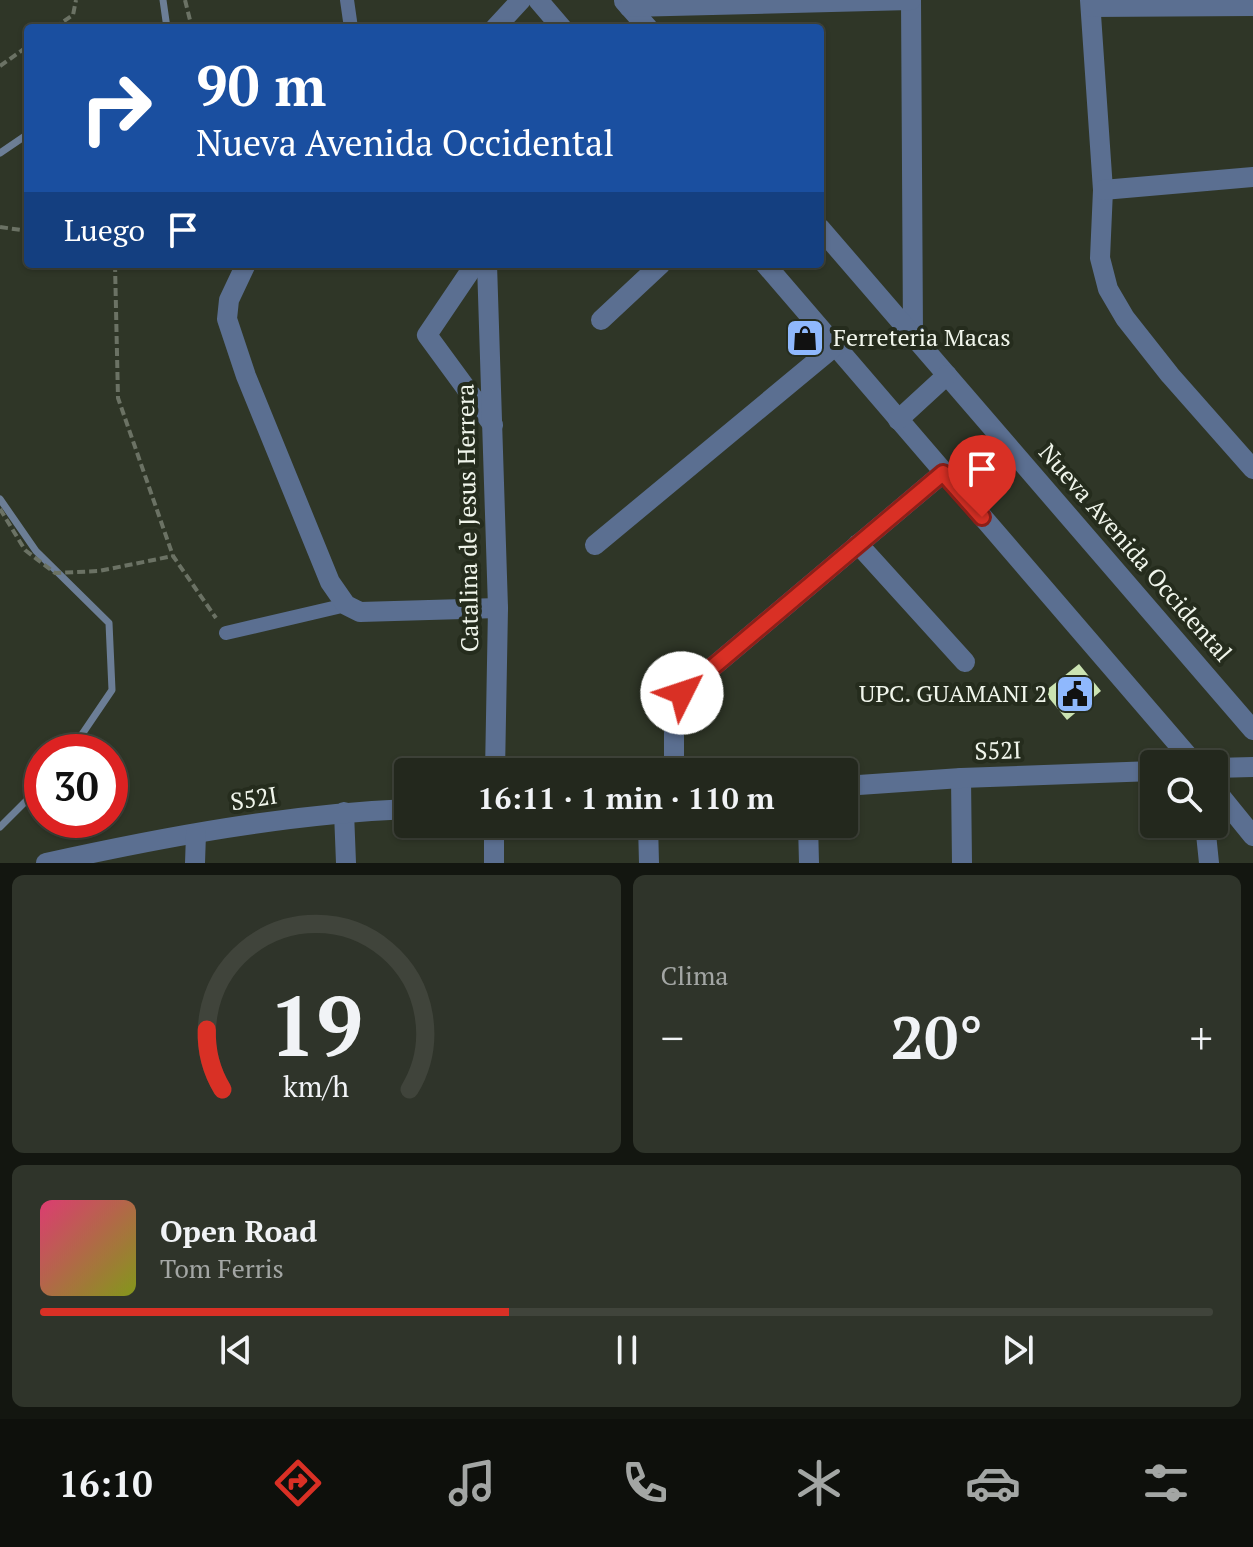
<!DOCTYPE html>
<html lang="es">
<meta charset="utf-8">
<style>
:root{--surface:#23281d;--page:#2f342a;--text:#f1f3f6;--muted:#a3a6a4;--line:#40443b;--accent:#d93025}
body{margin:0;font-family:"PT Serif",serif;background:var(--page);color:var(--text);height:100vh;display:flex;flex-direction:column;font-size:30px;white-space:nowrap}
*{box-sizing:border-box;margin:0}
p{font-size:26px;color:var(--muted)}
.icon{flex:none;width:44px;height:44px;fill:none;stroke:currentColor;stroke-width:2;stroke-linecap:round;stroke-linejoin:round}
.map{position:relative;height:863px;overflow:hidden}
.sheet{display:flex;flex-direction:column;gap:12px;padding:12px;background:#131610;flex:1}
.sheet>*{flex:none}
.banner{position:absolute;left:24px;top:24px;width:800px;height:244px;border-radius:8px;box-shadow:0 2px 6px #0004,0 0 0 2px var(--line);background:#1a4fa0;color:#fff;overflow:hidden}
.tools{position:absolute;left:1140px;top:750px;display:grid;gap:16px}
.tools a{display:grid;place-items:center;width:88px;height:88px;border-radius:8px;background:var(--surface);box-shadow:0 2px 6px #0004,0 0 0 2px var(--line);font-size:40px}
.speed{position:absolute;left:24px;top:734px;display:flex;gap:16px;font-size:40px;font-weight:700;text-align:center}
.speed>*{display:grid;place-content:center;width:104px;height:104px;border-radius:50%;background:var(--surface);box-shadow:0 2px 6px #0004,0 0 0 2px var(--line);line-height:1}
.speed .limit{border:12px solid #d22;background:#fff;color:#111}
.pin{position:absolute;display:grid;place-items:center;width:68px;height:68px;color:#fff;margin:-82px -34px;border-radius:50% 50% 50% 0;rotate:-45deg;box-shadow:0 0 8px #0007}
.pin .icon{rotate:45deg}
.me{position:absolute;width:88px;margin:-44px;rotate:49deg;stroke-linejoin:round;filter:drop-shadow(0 0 6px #0008)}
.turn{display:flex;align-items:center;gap:28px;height:168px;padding:0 40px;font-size:36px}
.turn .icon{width:104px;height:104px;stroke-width:2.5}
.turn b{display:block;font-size:56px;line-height:68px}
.then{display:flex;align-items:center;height:76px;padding:0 40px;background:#0003;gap:16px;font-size:30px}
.big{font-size:60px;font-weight:600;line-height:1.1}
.sheet .tile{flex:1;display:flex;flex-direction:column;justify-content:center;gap:12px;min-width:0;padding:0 28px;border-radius:12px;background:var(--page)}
.sheet .dial{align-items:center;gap:0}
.dial svg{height:208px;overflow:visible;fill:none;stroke:var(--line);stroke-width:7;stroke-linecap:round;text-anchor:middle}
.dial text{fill:var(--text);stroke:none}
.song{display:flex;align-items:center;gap:24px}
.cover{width:96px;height:96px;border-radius:12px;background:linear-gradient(135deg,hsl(340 70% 55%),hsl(70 70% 35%))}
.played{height:8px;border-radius:4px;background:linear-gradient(90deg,var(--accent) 40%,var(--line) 40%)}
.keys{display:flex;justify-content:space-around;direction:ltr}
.heat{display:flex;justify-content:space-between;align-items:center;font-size:44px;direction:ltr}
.sheet .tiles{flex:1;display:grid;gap:12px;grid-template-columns:1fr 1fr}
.tile:last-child{grid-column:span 2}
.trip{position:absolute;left:394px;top:758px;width:464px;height:80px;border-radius:8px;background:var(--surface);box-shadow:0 2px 6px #0004,0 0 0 2px var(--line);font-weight:600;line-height:80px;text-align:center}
.tabs{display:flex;height:128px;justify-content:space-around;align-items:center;background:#0e100c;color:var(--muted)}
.tabs .icon{width:56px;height:56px}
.tabs .active{color:var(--accent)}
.tabs b{font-size:36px;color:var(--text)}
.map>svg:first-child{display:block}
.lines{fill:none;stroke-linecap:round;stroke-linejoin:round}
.stream{stroke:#6c7e96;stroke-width:7}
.building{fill:#cbe3b2}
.path{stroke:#6b7264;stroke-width:4;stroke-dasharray:8 4;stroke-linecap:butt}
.service{stroke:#5b6f91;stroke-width:14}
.minor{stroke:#5b6f91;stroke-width:20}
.route-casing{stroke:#8d1f18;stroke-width:20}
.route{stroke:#d93025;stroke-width:14}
.labels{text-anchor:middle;stroke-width:8;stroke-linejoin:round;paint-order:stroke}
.poi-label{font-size:24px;fill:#f0f5eb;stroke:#252c1d;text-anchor:start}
.street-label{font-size:24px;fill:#f0f5eb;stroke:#252c1d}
</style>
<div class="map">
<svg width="1253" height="863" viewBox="0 0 1253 863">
<rect width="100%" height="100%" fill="#2f3627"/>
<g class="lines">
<g class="stream">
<path d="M163 0 167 28"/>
<path d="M0 153 28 134"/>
<path d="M0 499 36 551 109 623 112 690 70 752"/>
<path d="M0 827 42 785"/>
</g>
</g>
<path class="building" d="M1079 664 1101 691 1067 720 1044 692Z"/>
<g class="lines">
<g class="path">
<path d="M185 0 192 28"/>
<path d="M54 28 73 15 76 0"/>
<path d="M0 66 28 46"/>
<path d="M0 227 28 231"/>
<path d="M115 264 118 398 173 556 216 618"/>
<path d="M0 509 25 550 55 573 99 571 173 556"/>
</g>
<g class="service">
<path d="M347 0 351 28"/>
<path d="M226 633 346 605"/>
</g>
<g class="minor">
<path d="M538 0 562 28"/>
<path d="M911 0 913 336"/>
<path d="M1090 0 1103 190 1100 258 1108 289 1125 318 1170 375 1253 469"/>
<path d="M624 1 648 28"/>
<path d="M629 7 911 0"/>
<path d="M1091 7 1253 6"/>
<path d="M495 28 521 0"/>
<path d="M1103 190 1253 177"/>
<path d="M820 228 1253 730"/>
<path d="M246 264 229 300 227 319 246 376 330 582 346 605 360 612 498 608"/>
<path d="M475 264 427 335 493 425"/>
<path d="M487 264 498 608 495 772"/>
<path d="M765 264 1195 764"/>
<path d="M601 320 661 264"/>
<path d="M898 420 947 375"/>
<path d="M858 544 965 662"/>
<path d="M595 545 835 346"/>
<path d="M1214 768 1253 767"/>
<path d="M674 772V706L682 693 943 473"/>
<path d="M961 778 962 863"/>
<path d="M844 786 961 778 1154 771"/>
<path d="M1214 788 1253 836"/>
<path d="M344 812 346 863"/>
<path d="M494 824V863"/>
<path d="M648 824 649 863"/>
<path d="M808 824 809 863"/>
<path d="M1205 824 1209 863"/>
<path d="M46 863C164 837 287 814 408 809"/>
<path d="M195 863 196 834"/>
</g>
</g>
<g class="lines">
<defs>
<path id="route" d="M682 693 943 473 982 517"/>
</defs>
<use href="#route" class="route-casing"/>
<use href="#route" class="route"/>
</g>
<defs>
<symbol id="shop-square" viewBox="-11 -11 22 22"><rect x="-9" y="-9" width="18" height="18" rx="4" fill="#8fb8fd" stroke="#252c1d"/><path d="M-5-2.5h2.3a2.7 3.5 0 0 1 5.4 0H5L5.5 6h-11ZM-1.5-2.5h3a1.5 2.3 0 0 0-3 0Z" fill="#111"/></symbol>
<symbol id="civic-square" viewBox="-11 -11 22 22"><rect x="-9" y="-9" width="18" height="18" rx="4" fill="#8fb8fd" stroke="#252c1d"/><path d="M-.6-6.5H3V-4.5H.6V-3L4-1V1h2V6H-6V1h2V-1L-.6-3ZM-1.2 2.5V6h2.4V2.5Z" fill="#111"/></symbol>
</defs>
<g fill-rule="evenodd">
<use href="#shop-square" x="783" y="316" width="44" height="44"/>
<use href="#civic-square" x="1053" y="672" width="44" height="44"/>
</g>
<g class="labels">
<g class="poi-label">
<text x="833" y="346">Ferreteria Macas</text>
<text x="1047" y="702" text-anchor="end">UPC. GUAMANI 2</text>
</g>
<g class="street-label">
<text transform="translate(468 518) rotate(-91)" y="8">Catalina de Jesus Herrera</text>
<text transform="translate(1135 553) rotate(49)" y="8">Nueva Avenida Occidental</text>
<text transform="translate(998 751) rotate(-2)" y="8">S52I</text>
<text transform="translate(254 799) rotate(-9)" y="8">S52I</text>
</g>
</g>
</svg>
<div class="tools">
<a><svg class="icon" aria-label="search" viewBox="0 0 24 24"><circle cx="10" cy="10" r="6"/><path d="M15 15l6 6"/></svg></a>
</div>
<div class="speed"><div class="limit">30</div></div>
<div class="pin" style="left:982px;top:517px;background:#d93025"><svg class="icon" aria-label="arrive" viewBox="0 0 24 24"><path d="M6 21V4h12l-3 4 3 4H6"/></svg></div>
<svg class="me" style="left:682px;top:693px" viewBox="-20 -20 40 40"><circle r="19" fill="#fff"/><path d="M0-13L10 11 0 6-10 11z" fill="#d93025"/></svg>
<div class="trip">16:11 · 1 min · 110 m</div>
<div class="banner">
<div class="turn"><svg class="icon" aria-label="right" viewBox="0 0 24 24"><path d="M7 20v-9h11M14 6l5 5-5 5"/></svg><div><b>90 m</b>Nueva Avenida Occidental</div></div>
<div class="then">Luego<svg class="icon" aria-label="arrive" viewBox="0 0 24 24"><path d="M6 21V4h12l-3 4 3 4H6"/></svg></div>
</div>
</div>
<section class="sheet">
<div class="tiles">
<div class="tile dial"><svg viewBox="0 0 100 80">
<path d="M14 69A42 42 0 1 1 86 69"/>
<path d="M14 69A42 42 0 0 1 8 46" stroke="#d93025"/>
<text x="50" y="56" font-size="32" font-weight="700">19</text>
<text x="50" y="72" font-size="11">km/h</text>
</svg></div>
<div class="tile"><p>Clima</p>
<div class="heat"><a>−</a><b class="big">20°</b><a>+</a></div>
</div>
<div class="tile">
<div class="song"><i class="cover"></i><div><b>Open Road</b><p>Tom Ferris</p></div></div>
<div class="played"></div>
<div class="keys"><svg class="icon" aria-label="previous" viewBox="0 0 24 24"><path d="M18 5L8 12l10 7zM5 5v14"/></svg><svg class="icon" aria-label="pause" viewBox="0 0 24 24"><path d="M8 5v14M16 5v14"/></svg><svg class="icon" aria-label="next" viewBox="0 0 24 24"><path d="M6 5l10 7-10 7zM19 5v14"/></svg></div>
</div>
</div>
</section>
<nav class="tabs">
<b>16:10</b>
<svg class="icon active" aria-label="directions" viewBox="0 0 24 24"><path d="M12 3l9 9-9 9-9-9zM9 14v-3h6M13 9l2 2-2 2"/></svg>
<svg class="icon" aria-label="music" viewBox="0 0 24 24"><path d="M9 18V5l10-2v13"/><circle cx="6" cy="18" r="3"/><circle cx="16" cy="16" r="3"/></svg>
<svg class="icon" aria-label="phone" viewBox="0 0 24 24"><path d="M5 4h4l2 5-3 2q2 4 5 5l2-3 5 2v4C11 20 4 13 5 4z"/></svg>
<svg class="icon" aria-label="climate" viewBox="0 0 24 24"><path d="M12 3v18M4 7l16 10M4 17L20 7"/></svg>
<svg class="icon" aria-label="car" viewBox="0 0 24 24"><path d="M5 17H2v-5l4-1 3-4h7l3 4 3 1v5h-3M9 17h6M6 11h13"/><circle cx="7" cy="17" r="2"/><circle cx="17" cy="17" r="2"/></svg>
<svg class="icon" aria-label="filters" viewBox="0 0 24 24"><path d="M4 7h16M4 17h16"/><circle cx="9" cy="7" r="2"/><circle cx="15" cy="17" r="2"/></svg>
</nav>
